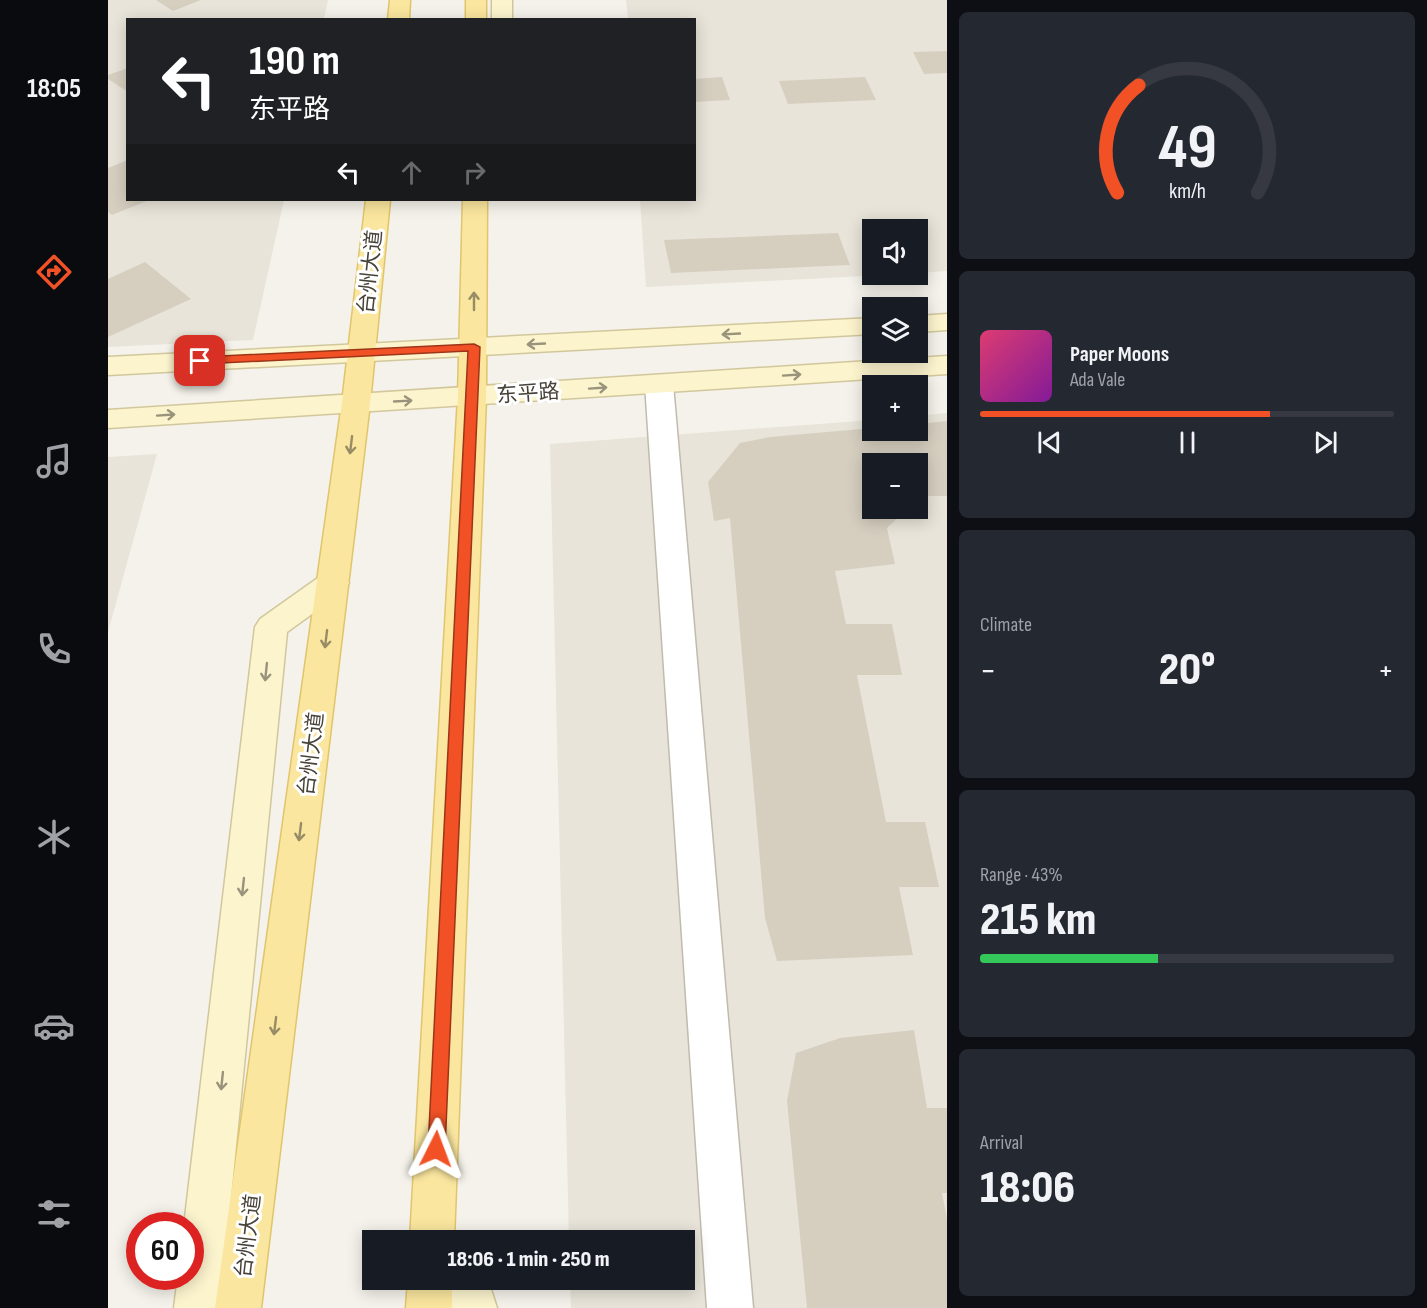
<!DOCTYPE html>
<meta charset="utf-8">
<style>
:root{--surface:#171b24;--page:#242831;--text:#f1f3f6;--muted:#9ea1a6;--line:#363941;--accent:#f15125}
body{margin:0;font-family:"Sofia Sans Condensed","Noto Sans SC",sans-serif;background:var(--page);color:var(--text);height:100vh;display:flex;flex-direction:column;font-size:22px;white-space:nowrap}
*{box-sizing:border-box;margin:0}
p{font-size:20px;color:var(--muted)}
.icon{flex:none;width:33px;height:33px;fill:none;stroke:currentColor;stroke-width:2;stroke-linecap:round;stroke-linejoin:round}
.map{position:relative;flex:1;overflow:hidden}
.details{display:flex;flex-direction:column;gap:12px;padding:12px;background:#0d0f14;width:480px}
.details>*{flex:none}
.guide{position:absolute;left:18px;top:18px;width:570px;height:183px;border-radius:0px;box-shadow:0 3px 15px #0003;background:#202124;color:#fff;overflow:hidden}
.fabs{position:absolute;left:754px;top:219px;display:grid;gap:12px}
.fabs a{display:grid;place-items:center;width:66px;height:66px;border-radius:0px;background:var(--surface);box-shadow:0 3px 15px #0003;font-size:30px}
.speed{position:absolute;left:18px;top:1212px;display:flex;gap:12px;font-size:30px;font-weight:700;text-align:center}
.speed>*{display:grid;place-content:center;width:78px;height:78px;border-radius:50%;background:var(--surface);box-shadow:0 3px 15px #0003;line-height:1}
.speed .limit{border:9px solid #d22;background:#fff;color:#111}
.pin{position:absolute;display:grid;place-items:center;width:51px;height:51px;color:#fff;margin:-26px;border-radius:12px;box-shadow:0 3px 9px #0006}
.me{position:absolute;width:66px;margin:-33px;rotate:3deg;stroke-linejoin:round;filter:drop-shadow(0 0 4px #0008)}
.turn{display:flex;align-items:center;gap:21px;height:126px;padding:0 24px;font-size:27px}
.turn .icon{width:78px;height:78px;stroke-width:2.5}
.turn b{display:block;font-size:42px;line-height:51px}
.lanes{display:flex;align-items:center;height:57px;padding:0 24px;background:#0003;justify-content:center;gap:30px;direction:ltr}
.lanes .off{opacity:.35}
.big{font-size:45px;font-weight:800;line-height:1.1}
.details .widget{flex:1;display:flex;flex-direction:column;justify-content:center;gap:9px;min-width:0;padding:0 21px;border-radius:9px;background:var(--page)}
.details .dial{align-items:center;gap:0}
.dial svg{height:156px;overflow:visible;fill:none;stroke:var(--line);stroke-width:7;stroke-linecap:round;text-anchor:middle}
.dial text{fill:var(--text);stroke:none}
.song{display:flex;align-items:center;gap:18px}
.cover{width:72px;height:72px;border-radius:9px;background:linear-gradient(135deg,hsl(340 70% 55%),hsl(290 70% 35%))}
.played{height:6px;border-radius:3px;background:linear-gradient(90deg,var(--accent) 70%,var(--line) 70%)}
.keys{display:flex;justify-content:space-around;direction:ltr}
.heat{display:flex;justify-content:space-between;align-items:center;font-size:33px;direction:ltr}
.charge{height:9px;border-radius:4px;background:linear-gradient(90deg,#34c759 43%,var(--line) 0)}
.trip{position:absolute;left:254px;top:1230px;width:333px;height:60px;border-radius:0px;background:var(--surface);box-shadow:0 3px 15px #0003;font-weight:800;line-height:60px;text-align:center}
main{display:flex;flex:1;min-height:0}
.tabs{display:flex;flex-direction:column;width:108px;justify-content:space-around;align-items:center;background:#090b0e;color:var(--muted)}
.tabs .icon{width:42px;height:42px}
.tabs .on{color:var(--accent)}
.tabs b{font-size:27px;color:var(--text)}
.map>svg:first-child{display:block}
.residential{fill:#e8e4d9;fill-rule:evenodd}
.building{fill:#d6cfc0}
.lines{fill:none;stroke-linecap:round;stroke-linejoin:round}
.minor-casing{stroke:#c0bbad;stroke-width:3}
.secondary-casing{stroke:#d2c79c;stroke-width:3}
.primary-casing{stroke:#e0c56d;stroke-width:3}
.minor{fill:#fff;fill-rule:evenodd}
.secondary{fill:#fcf4cd;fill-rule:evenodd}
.primary{fill:#fae69e;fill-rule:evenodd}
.oneway{stroke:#988c66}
.oneway2{stroke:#99937c}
.route{fill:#f15125;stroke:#9d3518;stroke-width:1.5}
.labels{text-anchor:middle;stroke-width:6;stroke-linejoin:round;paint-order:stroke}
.street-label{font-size:21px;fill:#484339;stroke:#fff}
</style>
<main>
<nav class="tabs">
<b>18:05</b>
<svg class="icon on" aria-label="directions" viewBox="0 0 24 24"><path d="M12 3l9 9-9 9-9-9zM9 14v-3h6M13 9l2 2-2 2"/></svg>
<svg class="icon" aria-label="music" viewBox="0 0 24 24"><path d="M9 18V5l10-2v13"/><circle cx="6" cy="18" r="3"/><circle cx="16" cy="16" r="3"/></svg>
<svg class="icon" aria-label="phone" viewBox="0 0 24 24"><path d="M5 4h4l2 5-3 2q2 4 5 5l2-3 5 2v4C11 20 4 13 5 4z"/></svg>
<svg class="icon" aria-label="climate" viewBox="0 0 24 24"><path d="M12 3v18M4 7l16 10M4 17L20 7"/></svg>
<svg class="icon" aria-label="car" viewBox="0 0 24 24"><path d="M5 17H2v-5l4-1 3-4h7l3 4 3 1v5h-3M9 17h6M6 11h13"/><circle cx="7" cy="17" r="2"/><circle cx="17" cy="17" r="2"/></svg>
<svg class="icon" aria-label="filters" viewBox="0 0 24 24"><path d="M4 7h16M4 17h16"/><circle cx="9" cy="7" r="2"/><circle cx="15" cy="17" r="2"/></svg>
</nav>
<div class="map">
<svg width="839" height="1308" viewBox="0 0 839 1308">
<rect width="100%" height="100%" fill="#f4f2ea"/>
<g class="residential">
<path d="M0 0H220L216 19 20 20V200H176L145 340 0 347Z"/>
<path d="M518 0H839V271L810 273V230H765V274L776 275 538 287 532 200H586V20L520 19Z"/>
<path d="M839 413V1308H463L462 1280H576V1240H461L442 444 765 420V430H810V416ZM765 464H810V508H765Z"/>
<path d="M49 454 0 632V457Z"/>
</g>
<g class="building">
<path d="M48 0H93L65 11Z"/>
<path d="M839 51V73L816 74 805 52Z"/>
<path d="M20 68V92L0 79V75Z"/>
<path d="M614 77 622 100 586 102V79Z"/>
<path d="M757 77 768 100 680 104 671 81Z"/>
<path d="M20 160V200H41L4 215 0 212V168Z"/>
<path d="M730 233 742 265 563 273 556 240Z"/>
<path d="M37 262 83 299 0 337V279Z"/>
<path d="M839 421V496H814L810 500V464H765V508H800L779 528 787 564 727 571 738 624H784L794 675H749L778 822H817L831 887H791L805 955 669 961 657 918 622 518 606 521 600 482 632 443 662 437 765 428V430H810V424Z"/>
<path d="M806 1030 819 1108H839V1193H834L839 1219V1308H699L679 1101 688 1053 732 1038Z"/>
</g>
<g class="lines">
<defs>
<path id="minor" d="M551 375 561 378 565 384 645 1308H599L537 384 541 378Z"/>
<g id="secondary">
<rect x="384" y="0" width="20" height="20"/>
<path d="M839 314V330L810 332V316Z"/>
<path d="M765 318V334L0 375V357Z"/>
<path d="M839 356V374L0 428V410Z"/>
<path d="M225 572 236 575 241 583 236 591 179 632 112 1308H66L70 1276H82V1226H76L147 627 152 619 214 575Z"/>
<path d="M336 1280H380L389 1308H343Z"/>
</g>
<g id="primary">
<path d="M282 0H302L301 20H280Z"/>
<rect x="358" y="0" width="20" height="20"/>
<path d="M258 200H282L262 403 153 1308H107L234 403Z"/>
<path d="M355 200H379L378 397 346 1240H302L350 397Z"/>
<path d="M300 1280H344V1308H298Z"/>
</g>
</defs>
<use href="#minor" class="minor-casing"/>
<use href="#secondary" class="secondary-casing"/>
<use href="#primary" class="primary-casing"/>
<use href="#minor" class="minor"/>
<use href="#secondary" class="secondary"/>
<use href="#primary" class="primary"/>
</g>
<defs><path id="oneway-shaft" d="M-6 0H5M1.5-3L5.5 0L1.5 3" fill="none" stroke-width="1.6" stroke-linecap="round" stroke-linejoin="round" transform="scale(1.5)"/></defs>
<g class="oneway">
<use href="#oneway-shaft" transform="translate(366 301) rotate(-90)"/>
<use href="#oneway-shaft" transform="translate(243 445) rotate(97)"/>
<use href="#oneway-shaft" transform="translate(218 639) rotate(97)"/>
<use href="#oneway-shaft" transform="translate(192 832) rotate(97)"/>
<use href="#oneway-shaft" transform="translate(167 1026) rotate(97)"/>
</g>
<g class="oneway2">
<use href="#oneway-shaft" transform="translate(623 334) rotate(177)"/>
<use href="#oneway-shaft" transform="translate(428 344) rotate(177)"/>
<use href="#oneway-shaft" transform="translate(684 375) rotate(-4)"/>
<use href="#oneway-shaft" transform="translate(490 388) rotate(-4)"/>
<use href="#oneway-shaft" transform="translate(295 401) rotate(-3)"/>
<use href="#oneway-shaft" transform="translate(58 415) rotate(-4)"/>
<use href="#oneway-shaft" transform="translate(158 672) rotate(96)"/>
<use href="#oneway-shaft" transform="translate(135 887) rotate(96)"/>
<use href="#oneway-shaft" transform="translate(114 1081) rotate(96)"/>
</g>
<path class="route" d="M366 344 372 347 337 1149 335 1155 328 1157 322 1155 320 1149 360 351 92 364 86 361 92 357Z"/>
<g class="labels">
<g class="street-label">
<text transform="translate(262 272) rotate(-84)" y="7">台州大道</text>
<text transform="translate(420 393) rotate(-4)" y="7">东平路</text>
<text transform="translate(203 754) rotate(-83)" y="7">台州大道</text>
<text transform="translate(140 1236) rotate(-83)" y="7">台州大道</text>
</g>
</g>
</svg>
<div class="fabs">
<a><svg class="icon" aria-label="sound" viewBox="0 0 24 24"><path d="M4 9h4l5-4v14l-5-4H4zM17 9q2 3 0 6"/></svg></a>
<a><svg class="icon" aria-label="layers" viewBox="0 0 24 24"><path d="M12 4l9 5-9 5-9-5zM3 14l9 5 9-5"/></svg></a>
<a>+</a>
<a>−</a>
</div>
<div class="speed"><div class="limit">60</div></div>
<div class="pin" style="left:92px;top:361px;background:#d93025"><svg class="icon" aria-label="arrive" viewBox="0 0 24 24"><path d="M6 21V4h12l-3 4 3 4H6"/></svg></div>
<svg class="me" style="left:328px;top:1149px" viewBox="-20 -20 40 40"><path d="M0-17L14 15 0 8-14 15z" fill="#f15125" stroke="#fff" stroke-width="4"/></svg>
<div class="trip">18:06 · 1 min · 250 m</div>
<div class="guide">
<div class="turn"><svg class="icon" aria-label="left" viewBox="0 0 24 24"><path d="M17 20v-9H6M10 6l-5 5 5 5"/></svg><div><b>190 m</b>东平路</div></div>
<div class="lanes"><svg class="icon" aria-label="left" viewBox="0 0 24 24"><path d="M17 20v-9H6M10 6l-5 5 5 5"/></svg><svg class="icon off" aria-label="ahead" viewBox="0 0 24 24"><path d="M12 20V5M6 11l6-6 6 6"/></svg><svg class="icon off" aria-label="right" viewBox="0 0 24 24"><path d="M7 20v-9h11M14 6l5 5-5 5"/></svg></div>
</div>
</div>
<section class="details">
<div class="widget dial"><svg viewBox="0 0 100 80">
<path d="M14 69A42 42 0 1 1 86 69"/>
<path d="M14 69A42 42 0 0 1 25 14" stroke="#f15125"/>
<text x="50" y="56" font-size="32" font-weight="700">49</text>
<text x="50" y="72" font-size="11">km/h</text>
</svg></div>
<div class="widget">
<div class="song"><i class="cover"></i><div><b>Paper Moons</b><p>Ada Vale</p></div></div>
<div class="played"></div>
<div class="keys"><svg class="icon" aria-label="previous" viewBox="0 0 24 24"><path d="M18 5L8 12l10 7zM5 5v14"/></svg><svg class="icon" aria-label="pause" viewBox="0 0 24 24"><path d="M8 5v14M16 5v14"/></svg><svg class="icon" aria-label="next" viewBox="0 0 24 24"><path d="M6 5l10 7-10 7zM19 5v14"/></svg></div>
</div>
<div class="widget"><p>Climate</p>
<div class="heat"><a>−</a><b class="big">20°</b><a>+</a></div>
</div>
<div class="widget"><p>Range · 43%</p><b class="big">215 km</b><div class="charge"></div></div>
<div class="widget"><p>Arrival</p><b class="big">18:06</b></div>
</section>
</main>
